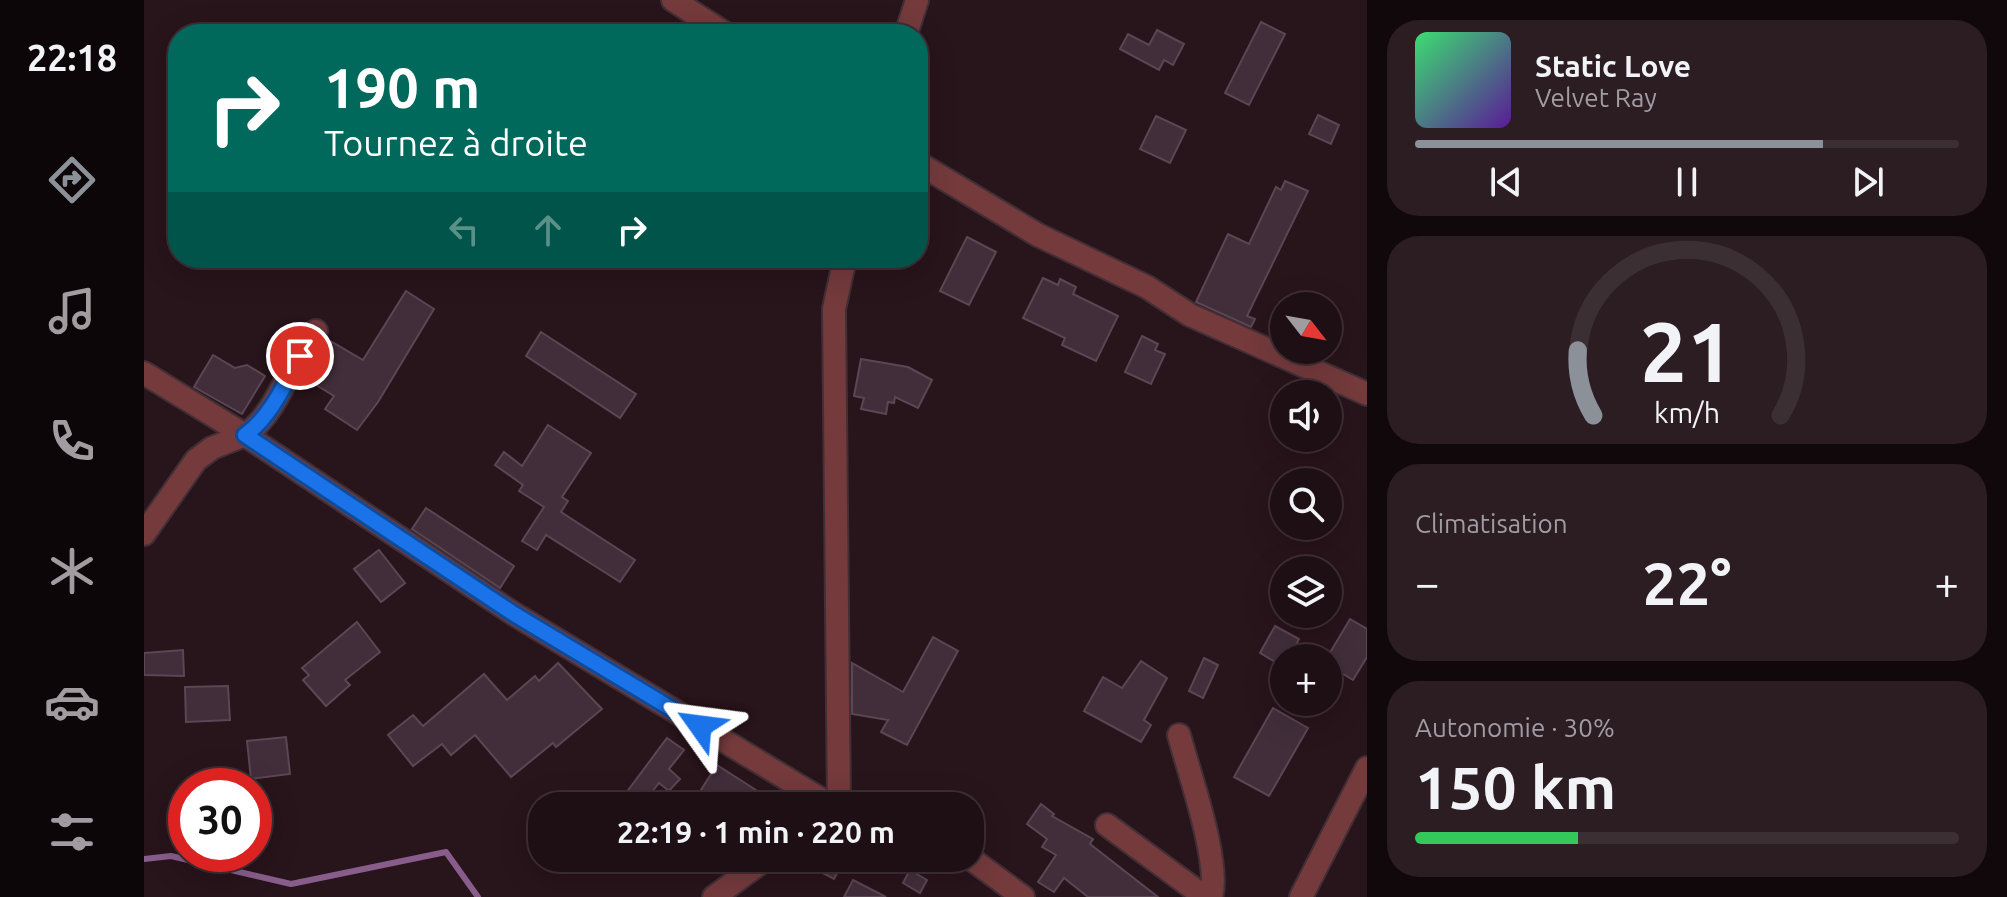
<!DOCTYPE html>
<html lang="fr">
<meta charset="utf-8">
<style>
:root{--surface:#1e0f14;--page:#2b1d22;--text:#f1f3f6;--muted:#a19ca0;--line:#3c2f34;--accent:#8c9099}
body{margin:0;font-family:Ubuntu,sans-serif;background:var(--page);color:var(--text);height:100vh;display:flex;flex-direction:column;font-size:30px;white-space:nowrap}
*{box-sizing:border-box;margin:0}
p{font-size:26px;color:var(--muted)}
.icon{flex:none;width:44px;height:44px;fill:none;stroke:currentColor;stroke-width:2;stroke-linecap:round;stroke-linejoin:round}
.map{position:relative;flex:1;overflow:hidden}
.panel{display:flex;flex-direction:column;gap:20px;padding:20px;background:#10080b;width:640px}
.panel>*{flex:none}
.hud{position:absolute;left:24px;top:24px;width:760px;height:244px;border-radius:32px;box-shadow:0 8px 32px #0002,0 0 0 2px var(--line);background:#00695c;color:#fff;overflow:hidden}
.needle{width:52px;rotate:121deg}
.buttons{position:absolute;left:1126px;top:292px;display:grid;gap:16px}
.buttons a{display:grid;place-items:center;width:72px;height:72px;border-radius:50%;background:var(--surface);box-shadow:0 8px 32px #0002,0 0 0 2px var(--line);font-size:40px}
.speed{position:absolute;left:24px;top:768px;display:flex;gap:16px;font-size:40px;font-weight:700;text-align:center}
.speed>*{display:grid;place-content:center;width:104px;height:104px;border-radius:50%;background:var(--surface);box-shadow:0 8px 32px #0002,0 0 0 2px var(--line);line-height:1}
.speed .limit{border:12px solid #d22;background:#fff;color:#111}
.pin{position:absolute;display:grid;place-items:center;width:68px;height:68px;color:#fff;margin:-34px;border:4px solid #fff;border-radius:50%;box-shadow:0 2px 8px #0007}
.me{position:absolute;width:88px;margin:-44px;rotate:301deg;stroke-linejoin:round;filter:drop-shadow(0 0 6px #0008)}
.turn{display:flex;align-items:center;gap:28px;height:168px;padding:0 24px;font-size:36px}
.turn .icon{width:104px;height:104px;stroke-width:2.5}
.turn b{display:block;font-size:56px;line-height:68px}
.lanes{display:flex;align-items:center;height:76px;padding:0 24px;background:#0003;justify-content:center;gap:40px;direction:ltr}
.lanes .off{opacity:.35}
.big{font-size:60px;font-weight:700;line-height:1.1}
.panel .tile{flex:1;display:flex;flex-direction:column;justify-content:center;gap:12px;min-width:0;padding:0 28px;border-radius:32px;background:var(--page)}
.panel .dial{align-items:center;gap:0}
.dial svg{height:208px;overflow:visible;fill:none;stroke:var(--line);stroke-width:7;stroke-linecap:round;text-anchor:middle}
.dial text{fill:var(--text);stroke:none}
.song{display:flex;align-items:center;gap:24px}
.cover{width:96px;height:96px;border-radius:12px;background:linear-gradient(135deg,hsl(140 70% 55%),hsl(270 70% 35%))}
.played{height:8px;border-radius:4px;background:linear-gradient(90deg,var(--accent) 75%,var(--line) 75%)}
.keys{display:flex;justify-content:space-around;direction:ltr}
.heat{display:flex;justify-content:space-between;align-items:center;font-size:44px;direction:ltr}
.charge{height:12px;border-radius:6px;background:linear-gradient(90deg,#34c759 30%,var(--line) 0)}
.trip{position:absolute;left:384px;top:792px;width:456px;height:80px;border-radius:32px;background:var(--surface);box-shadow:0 8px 32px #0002,0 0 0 2px var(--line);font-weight:700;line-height:80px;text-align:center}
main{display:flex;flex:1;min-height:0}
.menu{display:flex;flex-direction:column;width:144px;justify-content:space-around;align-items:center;background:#0c0608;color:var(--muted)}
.menu .icon{width:56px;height:56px}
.menu .selected{color:var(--accent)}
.menu b{font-size:36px;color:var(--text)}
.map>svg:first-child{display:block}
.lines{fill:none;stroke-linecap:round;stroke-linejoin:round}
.stream{stroke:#885d8b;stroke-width:6}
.building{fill:#412e3a;stroke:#5b4653;stroke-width:2}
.minor-casing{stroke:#422f36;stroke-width:26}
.minor{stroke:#743a3c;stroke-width:22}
.route-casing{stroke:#114b97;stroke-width:20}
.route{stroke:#1a73e8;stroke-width:14}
</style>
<main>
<nav class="menu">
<b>22:18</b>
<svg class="icon selected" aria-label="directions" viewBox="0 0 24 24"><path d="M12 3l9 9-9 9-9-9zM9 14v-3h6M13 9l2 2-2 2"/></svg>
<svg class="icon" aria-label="music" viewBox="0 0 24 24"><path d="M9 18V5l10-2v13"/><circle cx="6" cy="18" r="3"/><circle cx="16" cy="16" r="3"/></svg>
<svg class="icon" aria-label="phone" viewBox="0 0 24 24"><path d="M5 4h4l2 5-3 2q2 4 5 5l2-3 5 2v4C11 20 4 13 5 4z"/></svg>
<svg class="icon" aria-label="climate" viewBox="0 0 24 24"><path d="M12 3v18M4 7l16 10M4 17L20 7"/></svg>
<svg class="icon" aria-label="car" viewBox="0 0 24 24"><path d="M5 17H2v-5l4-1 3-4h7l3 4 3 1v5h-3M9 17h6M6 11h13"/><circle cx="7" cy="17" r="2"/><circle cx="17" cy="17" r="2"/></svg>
<svg class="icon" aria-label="filters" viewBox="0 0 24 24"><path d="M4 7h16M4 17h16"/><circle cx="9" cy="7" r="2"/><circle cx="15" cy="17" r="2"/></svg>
</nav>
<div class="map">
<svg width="1223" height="897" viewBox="0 0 1223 897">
<rect width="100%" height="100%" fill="#28141b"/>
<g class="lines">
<path class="stream" d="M0 859 27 856 147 884 302 852 334 897"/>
</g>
<g class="building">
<path d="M1117 22 1141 34 1105 105 1081 93Z"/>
<path d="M1013 30 1040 44 1029 65 1020 60 1015 70 976 49 984 34 1005 45Z"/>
<path d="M1174 115 1195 125 1187 144 1165 134Z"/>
<path d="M1012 116 1042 130 1026 163 996 149Z"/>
<path d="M1141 181 1164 191 1103 316 1111 319 1107 327 1052 302 1084 234 1105 244 1132 187 1137 190Z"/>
<path d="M823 237 852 252 825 305 796 291Z"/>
<path d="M899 278 914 285 916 279 932 287 929 294 974 316 952 361 918 345 921 338 879 318Z"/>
<path d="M262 291 290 309 234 402 213 430 181 409 190 396 159 377 183 339 219 360Z"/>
<path d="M397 332 492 394 476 418 382 356Z"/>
<path d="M998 336 1014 344 1011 350 1021 354 1007 384 981 372Z"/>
<path d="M69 355 91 368 103 365 121 376 98 414 50 387Z"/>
<path d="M717 359 764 367 788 380 774 408 751 397 750 403 744 402 742 414 717 409 720 398 710 396Z"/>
<path d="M404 425 447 453 418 497 424 501 417 512 491 560 476 582 402 535 393 550 378 541 400 507 375 491 379 485 351 465 360 452 378 466Z"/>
<path d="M282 508 370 566 356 588 268 529Z"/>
<path d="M235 550 261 583 237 602 210 569Z"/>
<path d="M1206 619 1223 629V657L1209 680 1184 665V656Z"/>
<path d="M213 622 236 652 201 680 206 685 182 706 159 680 165 675 158 668Z"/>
<path d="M1131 626 1155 639 1145 658H1140V667L1116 653Z"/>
<path d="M789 637 814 651 763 745 737 732 744 720 708 714V663L759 692Z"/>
<path d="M39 650 40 676 0 675V653Z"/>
<path d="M1060 658 1074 665 1059 698 1045 691Z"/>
<path d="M997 661 1023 678 1000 720 1007 725 997 742 940 711 959 677 978 688Z"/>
<path d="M414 663 458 709 412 747 409 743 367 777 331 735 307 755 298 744 269 766 244 735 269 715 279 726 340 674 363 700 391 676 395 681Z"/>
<path d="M84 686 86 720 42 722 41 687Z"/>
<path d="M1129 708 1164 728 1125 796 1090 777Z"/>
<path d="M142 737 146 774 107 779 103 741Z"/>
<path d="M523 738 540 750 525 769 536 779 525 791 515 783 497 806H491L479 797Z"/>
<path d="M573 765 615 792 606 806H576L555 793Z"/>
<path d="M897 804 910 814 908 816 949 839 946 844 1014 897H944L920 878 910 892 894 882 912 855 898 847 903 839 883 824Z"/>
<path d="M679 858H701L690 879 673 870Z"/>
<path d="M766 870 783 880 776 893 759 883Z"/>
<path d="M709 880 742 897H700Z"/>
</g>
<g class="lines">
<defs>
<g id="minor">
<path d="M529 0 582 34"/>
<path d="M762 34 773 0"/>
<path d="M774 163 894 235 1003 287 1046 315 1223 394"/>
<path d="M0 373 101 435C136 411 145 361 172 331"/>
<path d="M0 534 52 460 68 448 101 435 370 614 688 806"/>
<path d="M1035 735C1045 773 1077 863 1067 897"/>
<path d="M695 806 690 309 701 258"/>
<path d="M963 825 1061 897"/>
<path d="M826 858 879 897"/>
<path d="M570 897 623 858"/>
<path d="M1157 897 1223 768"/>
</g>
</defs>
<use href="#minor" class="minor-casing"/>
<use href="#minor" class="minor"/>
</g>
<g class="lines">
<defs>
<path id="route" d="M156 356C142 382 126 418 101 435L370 614 556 726"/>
</defs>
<use href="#route" class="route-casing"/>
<use href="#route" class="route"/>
</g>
</svg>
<div class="buttons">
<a><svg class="needle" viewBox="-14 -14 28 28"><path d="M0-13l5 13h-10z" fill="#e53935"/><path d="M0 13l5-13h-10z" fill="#a19ca0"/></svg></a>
<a><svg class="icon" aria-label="sound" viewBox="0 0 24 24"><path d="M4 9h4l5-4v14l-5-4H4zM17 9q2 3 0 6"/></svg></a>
<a><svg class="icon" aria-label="search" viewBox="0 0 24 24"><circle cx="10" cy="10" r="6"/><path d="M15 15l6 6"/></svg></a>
<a><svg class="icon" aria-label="layers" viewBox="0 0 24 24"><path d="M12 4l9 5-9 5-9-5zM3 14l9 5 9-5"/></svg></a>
<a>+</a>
</div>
<div class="speed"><div class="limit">30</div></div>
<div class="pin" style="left:156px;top:356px;background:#d93025"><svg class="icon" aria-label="arrive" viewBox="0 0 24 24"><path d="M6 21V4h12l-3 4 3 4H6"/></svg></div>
<svg class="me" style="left:556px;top:726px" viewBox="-20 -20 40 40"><path d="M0-17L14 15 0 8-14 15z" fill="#1a73e8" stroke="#fff" stroke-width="4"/></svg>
<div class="trip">22:19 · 1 min · 220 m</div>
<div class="hud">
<div class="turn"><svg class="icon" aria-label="right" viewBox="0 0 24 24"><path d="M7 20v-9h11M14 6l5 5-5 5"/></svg><div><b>190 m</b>Tournez à droite</div></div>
<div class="lanes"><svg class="icon off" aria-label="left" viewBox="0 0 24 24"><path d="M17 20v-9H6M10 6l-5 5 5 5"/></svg><svg class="icon off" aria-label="ahead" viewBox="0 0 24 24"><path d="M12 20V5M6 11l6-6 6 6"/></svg><svg class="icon" aria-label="right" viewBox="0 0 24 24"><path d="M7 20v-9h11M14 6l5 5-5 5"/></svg></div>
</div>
</div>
<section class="panel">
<div class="tile">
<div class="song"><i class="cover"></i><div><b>Static Love</b><p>Velvet Ray</p></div></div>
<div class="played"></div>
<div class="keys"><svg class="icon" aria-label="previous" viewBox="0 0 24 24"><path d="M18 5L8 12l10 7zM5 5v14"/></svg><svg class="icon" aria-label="pause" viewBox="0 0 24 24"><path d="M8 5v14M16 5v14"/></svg><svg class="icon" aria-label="next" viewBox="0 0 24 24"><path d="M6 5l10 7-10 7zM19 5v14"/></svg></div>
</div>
<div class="tile dial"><svg viewBox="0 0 100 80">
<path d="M14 69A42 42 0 1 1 86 69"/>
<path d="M14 69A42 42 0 0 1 8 44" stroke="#8c9099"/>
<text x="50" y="56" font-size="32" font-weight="700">21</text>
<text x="50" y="72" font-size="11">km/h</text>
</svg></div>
<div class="tile"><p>Climatisation</p>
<div class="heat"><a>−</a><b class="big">22°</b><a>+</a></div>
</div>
<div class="tile"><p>Autonomie · 30%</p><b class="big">150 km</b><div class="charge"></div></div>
</section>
</main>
